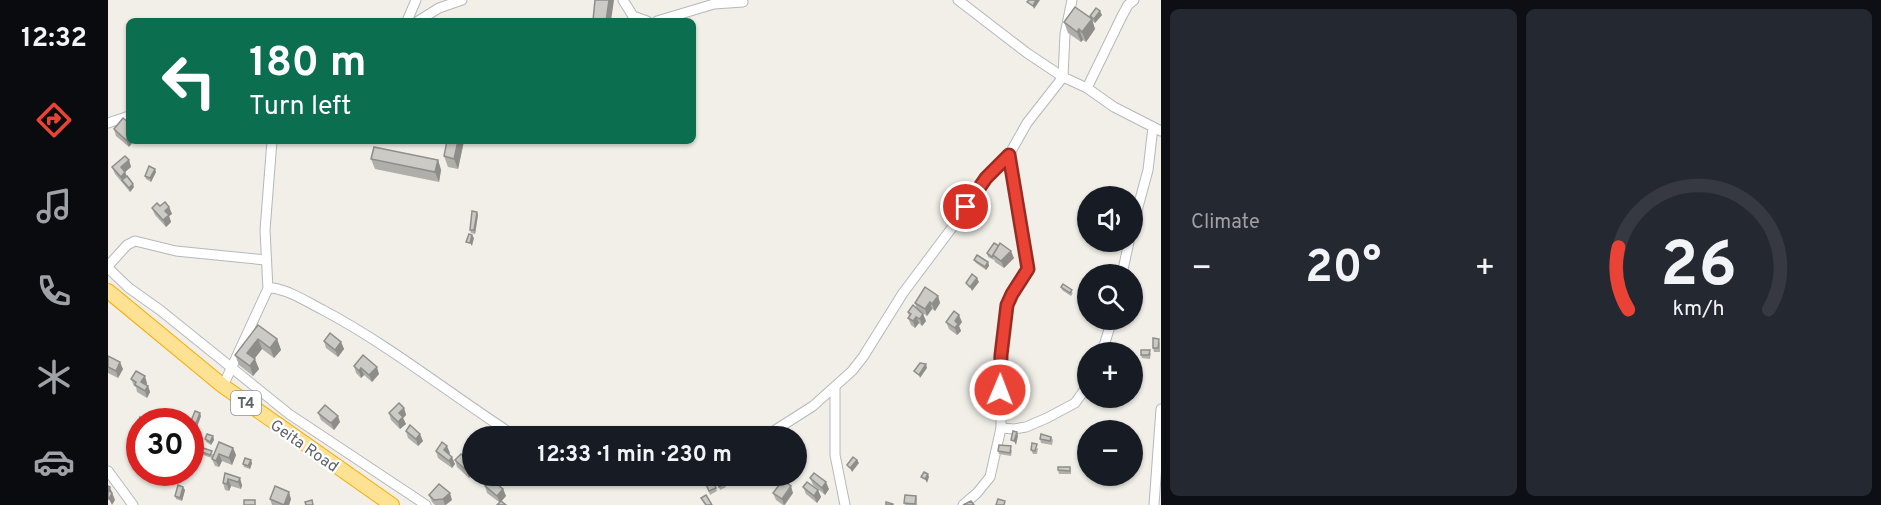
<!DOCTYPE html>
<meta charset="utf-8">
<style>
:root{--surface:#171b24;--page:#242831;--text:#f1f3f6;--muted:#9ea1a6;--line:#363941;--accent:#ea4335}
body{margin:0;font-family:Overpass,sans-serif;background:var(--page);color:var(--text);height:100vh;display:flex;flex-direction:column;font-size:22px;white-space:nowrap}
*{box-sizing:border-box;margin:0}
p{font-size:20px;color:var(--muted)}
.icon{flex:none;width:33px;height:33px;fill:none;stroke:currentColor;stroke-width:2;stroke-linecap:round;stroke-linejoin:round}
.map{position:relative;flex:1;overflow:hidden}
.side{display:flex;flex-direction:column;gap:9px;padding:9px;background:#0d0f14;width:720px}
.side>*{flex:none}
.guide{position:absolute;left:18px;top:18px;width:570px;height:126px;border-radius:9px;box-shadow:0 2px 4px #0004;background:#0b6e4f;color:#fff;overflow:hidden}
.tools{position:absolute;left:969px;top:186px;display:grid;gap:12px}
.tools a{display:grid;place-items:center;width:66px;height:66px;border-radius:50%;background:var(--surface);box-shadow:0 2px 4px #0004;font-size:30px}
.speed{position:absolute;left:18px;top:408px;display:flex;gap:12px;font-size:30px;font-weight:700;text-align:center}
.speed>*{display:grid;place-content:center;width:78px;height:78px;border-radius:50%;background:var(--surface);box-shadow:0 2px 4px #0004;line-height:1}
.speed .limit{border:9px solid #d22;background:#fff;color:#111}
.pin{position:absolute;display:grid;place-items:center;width:51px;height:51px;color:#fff;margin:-26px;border:3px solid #fff;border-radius:50%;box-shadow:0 2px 6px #0007}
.me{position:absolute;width:66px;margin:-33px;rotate:1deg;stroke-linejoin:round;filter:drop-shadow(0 0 4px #0008)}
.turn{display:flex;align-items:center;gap:21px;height:126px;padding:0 24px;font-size:27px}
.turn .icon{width:78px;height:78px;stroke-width:2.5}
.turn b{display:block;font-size:42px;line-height:51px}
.big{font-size:45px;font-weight:700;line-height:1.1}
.side .tile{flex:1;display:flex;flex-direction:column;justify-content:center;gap:9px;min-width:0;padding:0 21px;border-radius:9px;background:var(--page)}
.side .dial{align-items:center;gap:0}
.dial svg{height:156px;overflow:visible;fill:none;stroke:var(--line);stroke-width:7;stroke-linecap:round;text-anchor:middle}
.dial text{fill:var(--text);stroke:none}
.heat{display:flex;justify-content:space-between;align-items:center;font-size:33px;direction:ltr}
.side .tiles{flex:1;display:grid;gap:9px;grid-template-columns:repeat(2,1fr)}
.trip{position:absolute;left:354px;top:426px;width:345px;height:60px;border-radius:30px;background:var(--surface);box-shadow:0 2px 4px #0004;font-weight:700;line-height:60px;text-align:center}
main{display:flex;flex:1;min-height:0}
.tab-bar{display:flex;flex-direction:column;width:108px;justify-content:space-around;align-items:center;background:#090b0e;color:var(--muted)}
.tab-bar .icon{width:42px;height:42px}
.tab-bar .on{color:var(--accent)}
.tab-bar b{font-size:27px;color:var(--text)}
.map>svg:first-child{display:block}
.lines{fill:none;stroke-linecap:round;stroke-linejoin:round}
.minor-casing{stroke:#b5b8bc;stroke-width:11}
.highway-casing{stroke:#f9ab00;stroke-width:16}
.minor{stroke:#fff;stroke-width:9}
.highway{stroke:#fde293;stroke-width:14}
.wall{fill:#afaea9}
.shaded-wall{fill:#8f8d8a}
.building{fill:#cccac5;stroke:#8f8d8a;stroke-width:1.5}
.route-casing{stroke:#982c22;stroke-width:15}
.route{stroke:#ea4335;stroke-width:10}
.labels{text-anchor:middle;stroke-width:4.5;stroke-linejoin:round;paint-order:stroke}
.shield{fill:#fff;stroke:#8f9295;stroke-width:1.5}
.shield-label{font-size:15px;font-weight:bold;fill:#5f6368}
.street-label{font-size:16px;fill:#5f6368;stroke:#fff}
</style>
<main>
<nav class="tab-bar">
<b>12:32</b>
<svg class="icon on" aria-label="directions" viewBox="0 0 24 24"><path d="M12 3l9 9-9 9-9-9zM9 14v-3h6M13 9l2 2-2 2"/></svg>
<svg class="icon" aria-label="music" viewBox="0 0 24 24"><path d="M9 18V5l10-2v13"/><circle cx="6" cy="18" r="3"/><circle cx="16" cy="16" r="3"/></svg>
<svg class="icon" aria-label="phone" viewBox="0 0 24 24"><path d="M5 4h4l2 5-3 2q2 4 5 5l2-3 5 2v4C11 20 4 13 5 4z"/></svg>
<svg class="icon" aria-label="climate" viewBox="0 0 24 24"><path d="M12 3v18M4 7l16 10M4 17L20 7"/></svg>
<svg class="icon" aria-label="car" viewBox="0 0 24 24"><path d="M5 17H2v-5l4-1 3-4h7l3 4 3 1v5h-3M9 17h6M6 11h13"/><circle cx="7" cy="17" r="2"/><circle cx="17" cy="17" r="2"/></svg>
</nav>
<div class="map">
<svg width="1053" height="505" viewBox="0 0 1053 505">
<rect width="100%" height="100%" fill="#f1efe8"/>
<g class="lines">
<defs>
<g id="minor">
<path d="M515 0 525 16 539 21"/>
<path d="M850 0 919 53 955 77 979 88 1006 107 1053 131"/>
<path d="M299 21 308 0"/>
<path d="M310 21 331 8 354 0"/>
<path d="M549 21 606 4 635 2"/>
<path d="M979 88 1014 16 1020 5 1026 0"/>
<path d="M0 123 21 116"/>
<path d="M1024 229 1040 170 1045 127"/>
<path d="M0 266 19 245 27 241 68 251 157 260"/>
<path d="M0 268 21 288 52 310 181 414 318 505"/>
<path d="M1014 274 1021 242"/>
<path d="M160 289 157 230 164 141"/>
<path d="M994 352 1004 320"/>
<path d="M115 386 157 295 160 289 165 288C183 291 199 302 215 310 283 346 343 395 407 436"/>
<path d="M727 387V455L737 505"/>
<path d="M893 428 906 429 918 427 939 418 967 403 980 385"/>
<path d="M658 436 705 406 744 371 755 357 795 293 849 221 870 188 878 178 901 155 919 123 955 77 957 34 964 0"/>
<path d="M0 471 25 505"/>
<path d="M487 476 502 479 535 476"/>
<path d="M855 505 869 493 882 477 893 428V355L899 305 904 294 920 269 901 155"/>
<path d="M1046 505 1053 409"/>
</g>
<path id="highway" d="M0 291 115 386 284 505"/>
</defs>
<use href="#minor" class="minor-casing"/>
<use href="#highway" class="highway-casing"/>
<use href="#minor" class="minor"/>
<use href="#highway" class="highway"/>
</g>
<g class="wall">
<path d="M994 15 987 23 984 21 987 29 978 42 975 40 973 42 960 33 956 22 982 18V16Z"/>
<path d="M21 123V147L8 136 6 129Z"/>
<path d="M356 141 350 169 340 167 336 156Z"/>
<path d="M263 159 330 160 333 170 331 182 267 169Z"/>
<path d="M21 160 23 167 17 172 19 177 26 187 22 192 7 174 4 167Z"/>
<path d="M48 172 43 182 38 179 37 176Z"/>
<path d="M52 206 61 207 64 214 61 216 63 222 58 227 47 215 44 208Z"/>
<path d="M370 215 367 234 363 233 362 230Z"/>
<path d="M891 246 906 258 896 268 887 262 886 259V260L880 257 879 253Z"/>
<path d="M866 260 880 262 881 266 878 270 868 263Z"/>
<path d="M953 287 965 293 963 296 954 290Z"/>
<path d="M830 296 832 303 827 311 824 309 819 316 812 311 815 314 818 321 814 326 811 323 807 328 803 325 800 318 801 316 800 312 809 309 807 303Z"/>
<path d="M1029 297 1032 305 1024 308V298Z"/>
<path d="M838 322H854L851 326 853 331 849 335 841 329Z"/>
<path d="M150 325 169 339 173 350 166 358 154 349 146 359 151 369 145 376 131 365 127 355Z"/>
<path d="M216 341 233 342 236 349 230 357 218 348Z"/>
<path d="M1052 342V352H1046L1045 348Z"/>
<path d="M1043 353 1042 359 1034 358 1033 355Z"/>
<path d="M0 357 15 369 10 378 0 373Z"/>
<path d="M246 366 271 374 264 382 256 375 253 378 248 373Z"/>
<path d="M23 379 39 383 38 385 40 386 42 392 39 398 29 392 28 387 26 386Z"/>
<path d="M296 408 298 415 295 418 298 424 292 429 283 420 281 413Z"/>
<path d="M210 413 232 422 226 430 213 420Z"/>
<path d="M93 416 89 427 84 425 83 421Z"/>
<path d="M298 431 315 441 310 446 300 438Z"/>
<path d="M105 436 106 440 103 445 98 442 97 439Z"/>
<path d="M943 437 945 440 944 445 933 443 932 439Z"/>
<path d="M111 442 125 448 128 455 124 465 114 461 111 467 107 466 104 459Z"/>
<path d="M930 448 929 454H925L923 450Z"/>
<path d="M904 450 903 456 891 454 890 451Z"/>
<path d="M91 451 105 454 104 458 92 454Z"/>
<path d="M328 451 342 453 341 454 347 464 344 468 330 458Z"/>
<path d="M353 454 364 465V474L361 478 349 467 347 460Z"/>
<path d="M144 463 142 469 136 467 135 464Z"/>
<path d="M950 470 963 471V474H951Z"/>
<path d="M117 473 134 485 133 489 123 486 121 491 117 490 115 483Z"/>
<path d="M702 478 721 489 717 495 705 485Z"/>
<path d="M596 480 603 484 606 483 609 491 602 495Z"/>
<path d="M608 480 617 483 618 487 612 490Z"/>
<path d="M377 486 395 489 398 496 391 502 379 493Z"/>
<path d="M75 487 77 490 74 501 68 499 67 496Z"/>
<path d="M695 487 710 490 713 497 709 503 698 494Z"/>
<path d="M665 493H685L677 505H675L668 500Z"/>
<path d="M321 495 344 500 338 505H327L324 502Z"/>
<path d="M808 496 809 499V505H797L796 503Z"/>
<path d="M162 499H183L181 505H164Z"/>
</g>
<g class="shaded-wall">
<path d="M501 0H506L503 21H498Z"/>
<path d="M928 0H932L926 9 925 6Z"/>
<path d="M992 11 994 15 987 23 986 19Z"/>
<path d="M984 19 987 29 978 42 974 32Z"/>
<path d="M971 29 975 40 973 42 969 32Z"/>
<path d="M21 137V141H26L21 147 18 140Z"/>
<path d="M350 141H356L350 169 346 159Z"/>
<path d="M21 160 23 167 17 172 20 179 14 180 15 184 13 177V167Z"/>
<path d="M330 160 333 170 331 182 327 172Z"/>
<path d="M47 169 48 172 43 182 42 178Z"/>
<path d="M25 184 26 187 22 192 21 188Z"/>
<path d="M61 207 64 214 61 216 63 222 58 227 55 220 57 211Z"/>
<path d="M369 212 370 215 367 234 366 230Z"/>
<path d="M364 235 366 238 364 246 362 243Z"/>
<path d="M903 251 906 258 896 268 893 261Z"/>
<path d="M880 262 881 266 878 270 877 267Z"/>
<path d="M869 278 871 282 864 291 862 287Z"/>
<path d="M830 296 832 303 827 311 824 304Z"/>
<path d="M822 302 824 309 819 316 817 309Z"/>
<path d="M815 314 818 321 814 326 812 319Z"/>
<path d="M851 315 854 322 851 326 853 331 849 335 847 328V321Z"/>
<path d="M808 317 811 323 807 328 805 321Z"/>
<path d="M150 339 154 349 143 363 139 353Z"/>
<path d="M169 339 173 350 166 358 162 348Z"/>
<path d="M233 342 236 349 230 357 227 350Z"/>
<path d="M147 359 151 369 145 376 142 366Z"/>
<path d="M12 362 15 369 10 378 8 371Z"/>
<path d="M818 364 819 368 812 378 811 375Z"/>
<path d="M269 367 271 374 264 382 261 375Z"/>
<path d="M253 368 256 375 253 378 251 371Z"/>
<path d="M37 376 39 383 36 389 33 382Z"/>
<path d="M40 386 42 392 39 398 37 391Z"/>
<path d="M296 408 298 415 295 418 298 424 292 429 290 422 291 413Z"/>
<path d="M92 413 93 416 89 427 88 423Z"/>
<path d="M230 416 232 422 226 430 223 423Z"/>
<path d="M909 432 910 436 908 445 906 441Z"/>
<path d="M312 434 315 441 310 446 308 439Z"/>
<path d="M105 436 106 440 103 445 102 442Z"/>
<path d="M339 446 342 453 338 457 336 450Z"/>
<path d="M125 448 128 455 124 465 121 458Z"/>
<path d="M111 454 114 461 111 467 108 461Z"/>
<path d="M344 457 347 464 344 468 341 461Z"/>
<path d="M143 460 144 463 142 469 140 466Z"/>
<path d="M749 460 751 463 744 472 742 468Z"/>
<path d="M364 464V474L361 478 359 471Z"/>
<path d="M820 474 821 477 819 483 817 479Z"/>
<path d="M132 478 134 485 133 489 130 482Z"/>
<path d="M120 479 123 486 121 491 119 484Z"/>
<path d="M718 482 721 489 717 495 714 488Z"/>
<path d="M683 486 685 493 676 505 674 499Z"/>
<path d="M2 487 7 500 4 505 1 499 0 490Z"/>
<path d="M75 487 77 490 74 501 72 498Z"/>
<path d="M395 489 398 496 392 503 389 496Z"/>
<path d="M710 490 713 497 709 503 706 496Z"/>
<path d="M181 492 183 499 181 505H176Z"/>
<path d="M342 493 344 500 337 505 335 499Z"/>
</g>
<g class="building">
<path d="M487 0H501L498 21 485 20Z"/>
<path d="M921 0H928L925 6 919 2Z"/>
<path d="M967 7 984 19 974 32 971 29 969 32 956 22Z"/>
<path d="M988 8 992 11 986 19 982 16Z"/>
<path d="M15 118 21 123V137L18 140 6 129Z"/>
<path d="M339 141H350L346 159 336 156Z"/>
<path d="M266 147 330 160 327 172 263 159Z"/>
<path d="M17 156 21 160 13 167 17 172 13 177 4 167Z"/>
<path d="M41 166 47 169 42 178 37 176Z"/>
<path d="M19 176 25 184 21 188 14 180Z"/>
<path d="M57 202 61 207 57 211 61 215 55 220 44 208 49 203 52 206Z"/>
<path d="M364 211 369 212 366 230H362Z"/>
<path d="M361 234 364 235 362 243 358 242Z"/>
<path d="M886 243 891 246 885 255 884 257 879 253Z"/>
<path d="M892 243 903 251 893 261 885 255Z"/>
<path d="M869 255 880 262 877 267 866 260Z"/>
<path d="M864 274 869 278 862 287 858 283Z"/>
<path d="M955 284 964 290 962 293 953 287Z"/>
<path d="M817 287 830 296 824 304 822 302 817 309 807 303Z"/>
<path d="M1029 297 1031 302 1024 304V298Z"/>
<path d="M805 305 815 314 812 319 808 317 805 321 800 318 803 314 800 312Z"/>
<path d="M846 311 851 315 847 321 850 324 847 328 838 322Z"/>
<path d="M150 325 169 339 162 348 150 339 139 353 147 359 142 366 127 355Z"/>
<path d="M222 333 233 342 227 350 216 341Z"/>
<path d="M1045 338 1051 339 1050 348H1045Z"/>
<path d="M1033 350H1042L1041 355H1033Z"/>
<path d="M255 355 269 367 261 375 253 368 251 371 246 366Z"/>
<path d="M0 356 12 362 8 371 0 367Z"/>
<path d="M812 363 818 364 811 375 806 371Z"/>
<path d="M28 371 37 376 33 382 40 386 37 391 27 385 28 382 23 379Z"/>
<path d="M291 403 296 408 291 413 295 417 290 422 281 413Z"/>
<path d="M217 405 230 416 223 423 210 413Z"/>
<path d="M87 411 92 413 88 423 83 421Z"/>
<path d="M32 417 36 419 35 422H32V430L27 428Z"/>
<path d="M302 425 312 434 308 439 298 431Z"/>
<path d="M905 431 909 432 906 441 903 440Z"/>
<path d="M99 434 105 436 102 442 97 439Z"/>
<path d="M933 434 943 437 942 441 932 439Z"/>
<path d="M111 442 125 448 121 458 111 454 108 461 104 459Z"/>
<path d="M334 442 339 446 336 450 344 457 341 461 328 451Z"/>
<path d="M924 443 929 444 927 451 923 450Z"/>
<path d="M891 445 903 446 902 453 890 451Z"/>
<path d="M92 447 104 451 102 455 91 451Z"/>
<path d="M353 454 364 464 359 471 347 460Z"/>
<path d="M745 457 749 460 742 468 739 465Z"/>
<path d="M137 458 143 460 140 466 135 464Z"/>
<path d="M950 467H962V471L950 470Z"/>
<path d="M816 472 820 474 817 479 813 477Z"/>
<path d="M117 473 132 478 130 482 120 479 119 484 115 483Z"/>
<path d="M706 473 718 482 714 488 702 478Z"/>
<path d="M614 477 617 483 611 487 608 480Z"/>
<path d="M600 478 603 484 606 483 608 488 601 491 596 480Z"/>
<path d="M383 479 395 489 389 496 377 486Z"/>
<path d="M675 480 683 486 674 499 665 493Z"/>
<path d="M699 482 710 490 706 496 695 487Z"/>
<path d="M331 484 342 493 335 499 326 500 321 495Z"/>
<path d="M70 485 75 487 72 498 67 496Z"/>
<path d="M0 486 2 487 0 490 4 493 1 499 0 498Z"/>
<path d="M167 486 181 492 176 505 162 499Z"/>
<path d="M598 495 604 505H598L593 498Z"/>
<path d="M797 495 808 496 807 504 796 503Z"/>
<path d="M890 499 897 501 896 505H888Z"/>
<rect x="136" y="500" width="11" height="5"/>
<path d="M204 500 205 505H198L197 502Z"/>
<path d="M393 501 398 505H389Z"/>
<path d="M863 501 866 505H855Z"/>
<path d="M778 502 785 504V505H778Z"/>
</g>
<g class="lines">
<defs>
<path id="route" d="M858 207 878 178 901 155 920 269 904 294 899 305 893 355 892 390"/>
</defs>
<use href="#route" class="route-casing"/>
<use href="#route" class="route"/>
</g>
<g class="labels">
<rect class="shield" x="123" y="391" width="30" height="24" rx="4.5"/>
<g class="shield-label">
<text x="138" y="408">T4</text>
</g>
<g class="street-label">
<text transform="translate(197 445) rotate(35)" y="6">Geita Road</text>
</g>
</g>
</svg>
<div class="tools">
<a><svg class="icon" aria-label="sound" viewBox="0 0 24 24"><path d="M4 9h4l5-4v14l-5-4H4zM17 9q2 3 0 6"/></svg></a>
<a><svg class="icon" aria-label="search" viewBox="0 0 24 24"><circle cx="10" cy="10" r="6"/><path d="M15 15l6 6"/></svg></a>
<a>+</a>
<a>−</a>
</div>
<div class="speed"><div class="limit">30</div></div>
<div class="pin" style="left:858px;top:207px;background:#d93025"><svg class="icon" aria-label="arrive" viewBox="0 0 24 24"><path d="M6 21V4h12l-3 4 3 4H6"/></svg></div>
<svg class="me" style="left:892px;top:390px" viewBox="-20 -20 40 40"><circle r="17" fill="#ea4335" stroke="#fff" stroke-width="3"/><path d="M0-11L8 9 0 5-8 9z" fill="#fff"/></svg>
<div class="trip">12:33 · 1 min · 230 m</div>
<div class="guide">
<div class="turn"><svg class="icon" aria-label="left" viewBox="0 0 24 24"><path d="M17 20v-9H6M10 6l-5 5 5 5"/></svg><div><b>180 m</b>Turn left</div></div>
</div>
</div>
<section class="side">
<div class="tiles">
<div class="tile"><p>Climate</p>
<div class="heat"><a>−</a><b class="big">20°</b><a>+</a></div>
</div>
<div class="tile dial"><svg viewBox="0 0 100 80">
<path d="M14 69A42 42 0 1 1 86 69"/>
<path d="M14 69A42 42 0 0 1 9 37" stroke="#ea4335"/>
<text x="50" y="56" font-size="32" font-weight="700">26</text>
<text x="50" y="72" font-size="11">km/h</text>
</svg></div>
</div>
</section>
</main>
